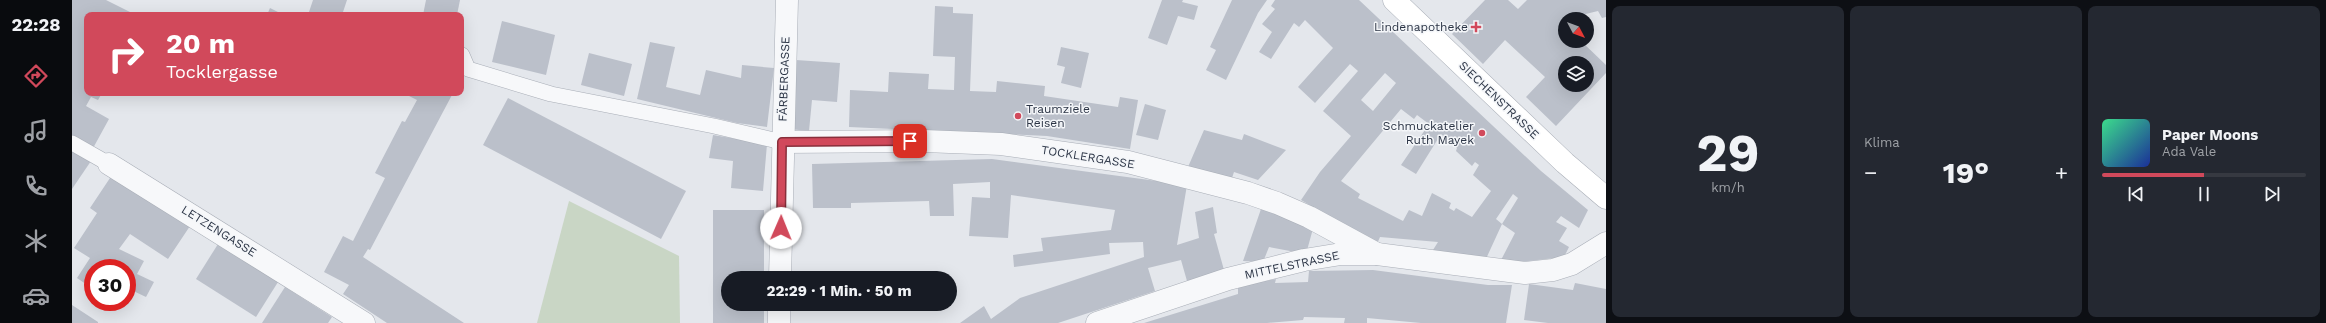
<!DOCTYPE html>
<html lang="de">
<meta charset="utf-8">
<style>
:root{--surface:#171b24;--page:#242831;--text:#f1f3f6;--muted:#9ea1a6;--line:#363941;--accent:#d1495b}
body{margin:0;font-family:"Work Sans",sans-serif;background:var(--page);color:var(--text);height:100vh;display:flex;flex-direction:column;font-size:15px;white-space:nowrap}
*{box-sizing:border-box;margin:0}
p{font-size:13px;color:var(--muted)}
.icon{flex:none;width:22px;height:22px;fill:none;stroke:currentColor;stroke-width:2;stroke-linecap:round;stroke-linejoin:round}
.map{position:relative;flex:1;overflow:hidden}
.drawer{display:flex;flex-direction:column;gap:6px;padding:6px;background:#0d0f14;width:720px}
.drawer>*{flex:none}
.top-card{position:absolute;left:12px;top:12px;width:380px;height:84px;border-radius:8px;box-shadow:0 4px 16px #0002;background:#d1495b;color:#fff;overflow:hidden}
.needle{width:26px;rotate:131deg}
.buttons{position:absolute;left:1486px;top:12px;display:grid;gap:8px}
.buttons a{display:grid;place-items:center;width:36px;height:36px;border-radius:50%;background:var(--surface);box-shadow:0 4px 16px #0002;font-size:20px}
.speed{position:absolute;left:12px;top:259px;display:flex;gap:8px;font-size:20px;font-weight:700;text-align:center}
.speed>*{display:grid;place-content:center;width:52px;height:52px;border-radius:50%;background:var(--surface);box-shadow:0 4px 16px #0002;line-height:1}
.speed .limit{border:6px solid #d22;background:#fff;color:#111}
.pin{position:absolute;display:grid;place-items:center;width:34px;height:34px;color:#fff;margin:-17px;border-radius:8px;box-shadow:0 2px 6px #0006}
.me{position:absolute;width:44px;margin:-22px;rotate:1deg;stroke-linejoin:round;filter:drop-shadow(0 0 3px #0008)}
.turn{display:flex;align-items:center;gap:14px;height:84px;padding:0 16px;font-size:18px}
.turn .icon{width:52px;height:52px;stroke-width:2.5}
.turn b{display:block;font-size:28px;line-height:34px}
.big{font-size:30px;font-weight:700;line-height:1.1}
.drawer .card{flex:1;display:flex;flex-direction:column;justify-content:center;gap:6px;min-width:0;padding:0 14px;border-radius:8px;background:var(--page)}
.drawer .dial{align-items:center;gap:0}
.dial b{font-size:52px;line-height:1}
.song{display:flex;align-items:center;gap:12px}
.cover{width:48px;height:48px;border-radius:6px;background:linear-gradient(135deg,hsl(150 70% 55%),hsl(230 70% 35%))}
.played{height:4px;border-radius:2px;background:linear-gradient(90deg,var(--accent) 50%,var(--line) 50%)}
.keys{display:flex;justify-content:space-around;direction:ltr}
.heat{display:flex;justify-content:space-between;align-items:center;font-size:22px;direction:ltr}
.drawer .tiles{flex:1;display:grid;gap:6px;grid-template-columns:repeat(3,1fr)}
.trip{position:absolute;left:649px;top:271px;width:236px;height:40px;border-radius:20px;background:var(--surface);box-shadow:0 4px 16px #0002;font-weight:700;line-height:40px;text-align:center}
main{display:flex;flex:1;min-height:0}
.tab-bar{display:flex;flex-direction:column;width:72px;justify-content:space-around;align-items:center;background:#090b0e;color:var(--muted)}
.tab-bar .icon{width:28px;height:28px}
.tab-bar .selected{color:var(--accent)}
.tab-bar b{font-size:18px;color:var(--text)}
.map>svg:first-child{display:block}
.green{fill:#c9d6c5}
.building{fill:#bbc0ca;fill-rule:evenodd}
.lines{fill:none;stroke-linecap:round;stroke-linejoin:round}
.lane-casing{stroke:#a9aeb7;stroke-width:16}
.street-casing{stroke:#a9aeb7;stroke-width:23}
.secondary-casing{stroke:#a9aeb7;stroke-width:23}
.lane{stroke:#f7f8fa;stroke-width:15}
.street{stroke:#f7f8fa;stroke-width:22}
.secondary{stroke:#fff;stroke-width:22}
.route-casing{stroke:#882f3b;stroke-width:10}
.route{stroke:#d1495b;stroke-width:7}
.poi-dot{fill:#d1495b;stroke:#f4f6f9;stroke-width:1.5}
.labels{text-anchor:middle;stroke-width:3;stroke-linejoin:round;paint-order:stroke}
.poi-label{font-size:12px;fill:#2b3445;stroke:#f4f6f9;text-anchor:end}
.street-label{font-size:12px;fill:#2b3445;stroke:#f4f6f9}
</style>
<main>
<nav class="tab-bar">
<b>22:28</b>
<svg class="icon selected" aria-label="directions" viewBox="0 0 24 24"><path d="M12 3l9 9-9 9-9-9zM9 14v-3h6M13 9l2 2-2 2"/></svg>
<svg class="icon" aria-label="music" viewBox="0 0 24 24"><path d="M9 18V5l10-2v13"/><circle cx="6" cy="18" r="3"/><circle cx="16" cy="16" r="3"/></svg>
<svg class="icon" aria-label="phone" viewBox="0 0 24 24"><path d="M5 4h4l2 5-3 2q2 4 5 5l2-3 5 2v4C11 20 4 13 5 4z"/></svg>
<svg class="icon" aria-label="climate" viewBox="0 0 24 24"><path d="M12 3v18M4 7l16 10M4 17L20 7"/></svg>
<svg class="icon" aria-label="car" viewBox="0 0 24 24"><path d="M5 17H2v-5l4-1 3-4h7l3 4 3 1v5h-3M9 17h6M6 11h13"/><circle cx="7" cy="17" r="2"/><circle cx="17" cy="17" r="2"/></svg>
</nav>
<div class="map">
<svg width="1534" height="323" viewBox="0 0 1534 323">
<rect width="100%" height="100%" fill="#e4e7ec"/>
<path class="green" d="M497 201 607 256 608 323H465Z"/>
<g class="building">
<path d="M0 0H34L64 15H15V93H30L26 100 19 97 14 106 37 119 20 150 0 139Z"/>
<path d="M241 0H275L270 15H236Z"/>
<path d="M354 0H388L385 15H351Z"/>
<path d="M1090 0H1111L1110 2 1126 6 1122 20 1106 16 1095 45 1076 38Z"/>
<path d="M1160 0H1195L1186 13 1154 80 1134 70 1144 50 1138 47Z"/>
<path d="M1203 0H1287L1469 171 1516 210 1507 228 1489 216 1484 222 1495 228 1487 241 1497 247 1492 257 1448 262H1428L1443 233 1430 224 1413 261 1361 250 1366 242 1308 237 1305 244 1229 200 1248 172 1279 136 1251 111 1286 71 1278 64 1243 103 1226 87 1261 48 1233 20 1227 27 1222 23 1199 59 1187 52 1200 32 1190 24 1203 9 1199 6ZM1313 73 1324 83 1301 111 1289 100ZM1329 109 1342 119 1345 115 1357 124 1329 165 1344 174 1369 134 1385 148 1384 151 1400 166 1403 162 1407 165 1401 175 1419 191 1400 217 1384 208 1382 211 1377 208 1379 203 1360 193 1350 216 1337 210 1331 221 1286 198 1288 194 1269 181ZM1441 194 1446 198 1430 224 1424 219Z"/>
<path d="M1413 0H1436L1446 9 1455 0H1534V17L1530 18 1526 11 1493 19 1489 23 1493 26V41H1509L1534 65V73L1484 126 1454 97 1473 77 1433 40 1411 64 1380 34ZM1493 63H1515V85H1493Z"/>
<path d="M863 6 881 7V13L901 14 898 91 924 92 925 81 973 86 972 96 1046 107 1048 97 1066 100 1058 149 975 136 777 127 778 90 816 92 817 72 857 74 856 89 882 90 883 57 861 56Z"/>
<path d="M198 8 212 15H195Z"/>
<path d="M430 21 483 35 474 75 420 62Z"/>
<path d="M578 42 603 47 594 87 628 95 634 70 669 78 670 65 702 68 695 127 665 123 565 99Z"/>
<path d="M989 47 1017 53 1009 88 989 83 993 67 985 65Z"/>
<path d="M517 53 560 64 552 96 509 85Z"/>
<path d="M724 60 768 63 765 102 740 100 737 131 717 129Z"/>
<path d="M331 93H381L298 250 296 249 291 257 392 323H315L271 294 277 285 252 272 271 236 281 241 313 178 303 173 330 121 333 122 345 100Z"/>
<path d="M436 98 614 191 589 239 411 145Z"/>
<path d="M1073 104 1094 110 1086 140 1064 135Z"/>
<path d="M1132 130 1170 140 1172 134 1214 150 1186 180 1162 172 1160 178 1116 167Z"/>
<path d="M641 135 695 144 691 191 659 188 661 161 637 158Z"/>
<path d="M0 149 19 161 0 189Z"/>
<path d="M920 159 1115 185 1105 245 1127 238 1123 212 1141 207 1145 233 1142 234 1152 270 1115 281 1109 260 1076 268 1083 291 986 323H888L912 306 919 319 948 298 1072 257 1071 242 1037 243 1038 254 942 267 941 255 971 251 969 238 1039 230 1043 210 939 195 936 238 897 236 900 197 918 198V182L881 184 882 216H858L857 201 779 203V208H741L740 164Z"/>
<path d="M40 175 118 226 96 259 58 234 47 249 72 261 65 274 82 282 74 297 55 288V268H21V289L5 278 18 258 2 248 25 213 18 208Z"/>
<path d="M1189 209 1242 225 1234 254 1197 247 1191 262 1171 261Z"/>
<path d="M641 210H692V278H656V304H692V323H641Z"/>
<path d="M146 244 206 282 184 317 124 279Z"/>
<path d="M1301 270 1416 285H1440L1434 323H1349L1295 318V323H1272L1273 318 1232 317 1231 320 1195 323H1072L1166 294V287L1172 285 1204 279 1203 283 1236 282 1237 271Z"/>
<path d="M1503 283 1534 289V323H1476L1452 320 1457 284 1501 290Z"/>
<path d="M213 287 260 317 256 323H190Z"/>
<path d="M0 305 26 322V323H0Z"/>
</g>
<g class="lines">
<defs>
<g id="lane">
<path d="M390 55 396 69 479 94 642 126 710 142"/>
<path d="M0 143 37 164"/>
</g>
<g id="street">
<path d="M710 142 852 141 929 144 1056 162 1176 193 1205 203 1237 217 1305 254"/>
<path d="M37 164 292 323"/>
<path d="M708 278 715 0"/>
<path d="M707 323V304"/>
<path d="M1025 323 1156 279 1232 260 1269 254H1305L1453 273 1481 270 1500 264 1534 243"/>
</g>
<path id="secondary" d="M1322 0 1493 163 1534 198"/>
</defs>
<use href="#lane" class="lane-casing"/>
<use href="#street" class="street-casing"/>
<use href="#secondary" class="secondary-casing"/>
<use href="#lane" class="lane"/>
<use href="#street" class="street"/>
<use href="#secondary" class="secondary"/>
</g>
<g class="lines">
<defs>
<path id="route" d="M709 228 710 142 838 141"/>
</defs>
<use href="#route" class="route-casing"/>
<use href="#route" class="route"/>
</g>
<g class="poi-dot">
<path d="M1402 21h4v4h4v4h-4v4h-4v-4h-4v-4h4z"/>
<circle cx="946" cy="116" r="4"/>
<circle cx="1410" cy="133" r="4"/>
</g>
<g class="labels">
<g class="poi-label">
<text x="1396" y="31">Lindenapotheke</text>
<text x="954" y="113" text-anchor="start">Traumziele<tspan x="954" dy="14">Reisen</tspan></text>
<text x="1402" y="130">Schmuckatelier<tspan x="1402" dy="14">Ruth Mayek</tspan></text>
</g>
<g class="street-label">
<text transform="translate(712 79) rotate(-88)" y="4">FÄRBERGASSE</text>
<text transform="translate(1427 100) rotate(44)" y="4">SIECHENSTRASSE</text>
<text transform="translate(1016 157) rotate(9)" y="4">TOCKLERGASSE</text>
<text transform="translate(147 231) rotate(32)" y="4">LETZENGASSE</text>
<text transform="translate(1220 265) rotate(-12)" y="4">MITTELSTRASSE</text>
</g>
</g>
</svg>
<div class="buttons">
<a><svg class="needle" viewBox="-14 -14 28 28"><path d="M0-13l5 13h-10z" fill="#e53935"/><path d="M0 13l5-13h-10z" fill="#9ea1a6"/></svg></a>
<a><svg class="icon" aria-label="layers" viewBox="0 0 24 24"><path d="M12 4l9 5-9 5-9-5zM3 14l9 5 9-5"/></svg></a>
</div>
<div class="speed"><div class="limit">30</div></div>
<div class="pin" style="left:838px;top:141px;background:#d93025"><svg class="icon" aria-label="arrive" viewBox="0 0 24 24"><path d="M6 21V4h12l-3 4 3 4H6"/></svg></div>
<svg class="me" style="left:709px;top:228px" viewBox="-20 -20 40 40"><circle r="19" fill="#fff"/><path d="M0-13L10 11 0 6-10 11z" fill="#d1495b"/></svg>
<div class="trip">22:29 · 1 Min. · 50 m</div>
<div class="top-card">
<div class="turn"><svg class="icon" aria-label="right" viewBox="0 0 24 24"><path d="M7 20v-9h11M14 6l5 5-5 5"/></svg><div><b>20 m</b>Tocklergasse</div></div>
</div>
</div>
<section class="drawer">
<div class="tiles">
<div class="card dial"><b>29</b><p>km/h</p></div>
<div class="card"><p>Klima</p>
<div class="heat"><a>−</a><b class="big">19°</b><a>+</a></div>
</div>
<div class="card">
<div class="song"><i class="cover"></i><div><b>Paper Moons</b><p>Ada Vale</p></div></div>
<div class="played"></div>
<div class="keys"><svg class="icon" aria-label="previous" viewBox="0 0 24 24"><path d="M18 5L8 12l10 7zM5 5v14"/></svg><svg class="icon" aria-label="pause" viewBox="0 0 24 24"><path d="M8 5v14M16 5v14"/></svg><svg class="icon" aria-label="next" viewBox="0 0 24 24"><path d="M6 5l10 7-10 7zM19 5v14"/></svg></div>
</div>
</div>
</section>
</main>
